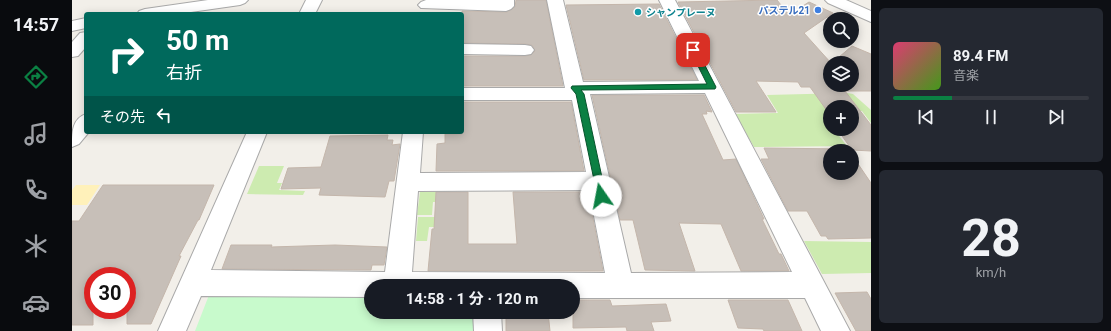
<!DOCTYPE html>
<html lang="ja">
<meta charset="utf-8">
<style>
:root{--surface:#171b24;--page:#242831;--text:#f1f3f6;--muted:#9ea1a6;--line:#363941;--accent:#0b8043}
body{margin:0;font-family:Roboto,"Noto Sans JP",sans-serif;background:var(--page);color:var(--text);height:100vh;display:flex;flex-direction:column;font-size:15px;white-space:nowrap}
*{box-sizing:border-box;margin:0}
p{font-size:13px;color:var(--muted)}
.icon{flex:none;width:22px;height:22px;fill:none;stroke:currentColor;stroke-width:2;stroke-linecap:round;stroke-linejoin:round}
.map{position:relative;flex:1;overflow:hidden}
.side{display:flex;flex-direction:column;gap:8px;padding:8px;background:#0d0f14;width:240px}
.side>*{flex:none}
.banner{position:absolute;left:12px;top:12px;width:380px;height:122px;border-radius:4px;box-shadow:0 2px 10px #0003;background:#00695c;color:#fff;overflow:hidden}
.buttons{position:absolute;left:751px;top:12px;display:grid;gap:8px}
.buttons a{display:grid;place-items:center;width:36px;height:36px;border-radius:50%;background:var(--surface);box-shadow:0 2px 10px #0003;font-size:20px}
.speed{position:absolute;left:12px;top:267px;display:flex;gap:8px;font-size:20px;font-weight:700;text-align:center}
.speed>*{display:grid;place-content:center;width:52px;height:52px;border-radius:50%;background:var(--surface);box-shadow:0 2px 10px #0003;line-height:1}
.speed .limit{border:6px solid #d22;background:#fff;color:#111}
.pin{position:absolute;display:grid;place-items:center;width:34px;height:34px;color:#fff;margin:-17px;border-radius:8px;box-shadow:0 2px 6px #0006}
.me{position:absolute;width:44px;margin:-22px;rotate:348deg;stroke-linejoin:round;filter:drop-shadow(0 0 3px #0008)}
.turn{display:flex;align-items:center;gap:14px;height:84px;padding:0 16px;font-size:18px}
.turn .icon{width:52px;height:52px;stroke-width:2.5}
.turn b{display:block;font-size:28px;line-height:34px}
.then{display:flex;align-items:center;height:38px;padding:0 16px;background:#0003;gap:8px;font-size:15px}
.side .card{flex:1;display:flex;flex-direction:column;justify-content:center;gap:6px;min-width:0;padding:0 14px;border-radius:6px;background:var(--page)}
.side .dial{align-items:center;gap:0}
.dial b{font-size:52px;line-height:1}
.song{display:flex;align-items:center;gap:12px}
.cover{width:48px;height:48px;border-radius:6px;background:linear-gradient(135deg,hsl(340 70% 55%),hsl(100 70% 35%))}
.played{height:4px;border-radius:2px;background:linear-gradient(90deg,var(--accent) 30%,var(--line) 30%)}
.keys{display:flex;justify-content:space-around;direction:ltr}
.trip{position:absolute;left:292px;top:279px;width:216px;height:40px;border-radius:20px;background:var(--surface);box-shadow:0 2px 10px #0003;font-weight:700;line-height:40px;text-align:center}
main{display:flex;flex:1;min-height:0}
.menu{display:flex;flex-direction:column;width:72px;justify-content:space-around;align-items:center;background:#090b0e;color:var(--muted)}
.menu .icon{width:28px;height:28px}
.menu .current{color:var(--accent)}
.menu b{font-size:18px;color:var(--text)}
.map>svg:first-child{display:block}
.grass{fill:#cdebb0}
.sand{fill:#fff1ba}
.park{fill:#c8facc}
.building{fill:#c7bfb8;stroke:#c4b6ab}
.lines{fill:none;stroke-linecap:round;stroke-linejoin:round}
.minor-casing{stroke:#a9a9a9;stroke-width:2}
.tertiary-casing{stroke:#a9a9a9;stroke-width:2}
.minor{fill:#fff;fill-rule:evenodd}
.tertiary{fill:#fff;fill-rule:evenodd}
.route{fill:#0b8043;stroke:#07532c}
.shop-dot{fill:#3f7fe0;stroke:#fff;stroke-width:1.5}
.culture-dot{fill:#0f9aa8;stroke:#fff;stroke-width:1.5}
.labels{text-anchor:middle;stroke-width:3;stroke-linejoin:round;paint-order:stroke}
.far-shop-label{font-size:10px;font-weight:bold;fill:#366cbe;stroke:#fff;text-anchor:end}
.far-culture-label{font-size:10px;font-weight:bold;fill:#0d838f;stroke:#fff;text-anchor:start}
</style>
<main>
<nav class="menu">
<b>14:57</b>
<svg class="icon current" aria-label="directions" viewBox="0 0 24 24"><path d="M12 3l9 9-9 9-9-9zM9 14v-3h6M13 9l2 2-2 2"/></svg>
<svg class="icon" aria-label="music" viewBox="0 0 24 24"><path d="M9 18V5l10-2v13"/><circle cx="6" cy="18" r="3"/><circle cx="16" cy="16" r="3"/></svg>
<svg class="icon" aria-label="phone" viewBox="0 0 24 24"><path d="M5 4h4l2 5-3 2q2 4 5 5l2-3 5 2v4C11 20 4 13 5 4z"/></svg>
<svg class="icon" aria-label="climate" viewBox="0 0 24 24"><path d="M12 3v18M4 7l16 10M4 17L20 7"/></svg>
<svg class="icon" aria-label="car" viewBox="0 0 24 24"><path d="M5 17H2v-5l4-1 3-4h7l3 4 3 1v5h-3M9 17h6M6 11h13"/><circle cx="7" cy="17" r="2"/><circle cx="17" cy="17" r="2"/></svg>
</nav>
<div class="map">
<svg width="799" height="331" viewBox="0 0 799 331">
<rect width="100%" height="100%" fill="#f2efe9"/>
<g class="grass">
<path d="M775 93 781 94 799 110V123L790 111H780V107H758V111L753 112 758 118V129H766L767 131 764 132 775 146 682 147 663 114 706 113 695 95Z"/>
<path d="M187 166H212L205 183H210L207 190 233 191 231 195 175 194Z"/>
<path d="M348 192H366L365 202H361L360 215H345Z"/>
<path d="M346 217H372L371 227H357L355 241H344Z"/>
<path d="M732 241 799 242V273L750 274Z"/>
</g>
<path class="sand" d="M4 185H28L15 205H0V190Z"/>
<path class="park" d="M299 294V312H409V331H123L137 295Z"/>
<g class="building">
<path d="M444 0H474L491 86H390V56H453L459 55 463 51 460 45 453 44 390 43V11L435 12 443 7Z"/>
<path d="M705 0 717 15 737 2 761 13 732 33 759 63 758 85H780V63H760L780 46 799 54V91H773L799 125V151L780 150 768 133H771L768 129H780V107H758V115L738 87H729L726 82 684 81 704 112H664L606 2Z"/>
<path d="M587 4 625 80H512L494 5Z"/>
<path d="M520 95H632L640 112 634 111 635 114H630L651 160 664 159 692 219H690L707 254H709L717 271H669L649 224 607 223 623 271 573 270 561 220H548Z"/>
<path d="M390 102H499L512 171H364L365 144 373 143V134H390Z"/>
<path d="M316 135 315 140H321L320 145 328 144 322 181H317L313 197 247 195 249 188 209 189 216 168 249 167 258 136Z"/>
<path d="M692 148 775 149 777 151H758V173H780V155L799 183V238L756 239 754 236H749L735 211H716L689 159H697Z"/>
<path d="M31 185H142L127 220H126L107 256H109L79 324H55V273L21 274V325H0V221H7Z"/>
<path d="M364 192H396V244H445L441 192H516L531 271H356L360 229H362Z"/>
<path d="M159 245H200L199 247 263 245 315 247 312 265H300L299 270 150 269Z"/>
<path d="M795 292 799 299V331H784L763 293Z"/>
<path d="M501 300H538L540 306 594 304 599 321 579 322 582 331H555L554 327 501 328Z"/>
<path d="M656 300H716L730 331H692L691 329 666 328Z"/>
<path d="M434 312H476L478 331H434Z"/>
</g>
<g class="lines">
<defs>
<g id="minor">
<path d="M136 0H176L173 3 168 5 105 14H65L67 11 73 9Z"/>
<path d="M234 0H250L243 14H227Z"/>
<path d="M354 0H442V6L439 9 434 11 349 8 346 5 349 2Z"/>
<path d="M475 0H491L511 82 627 81 587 0H603L778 331H749L733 298H501V286H299V297L129 296 114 331H86L175 132H195L139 270 313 272 331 132H351L348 173 514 172 500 100H390V88H493ZM633 93 720 272 559 273 518 94ZM517 190 533 273 340 272 346 191Z"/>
<path d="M14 18V28L0 31V21Z"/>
<path d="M14 32V47L6 56 0 57V42L8 33Z"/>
<path d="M390 44 453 45 459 46 462 50 459 54 453 55 390 54Z"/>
<path d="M14 114V132H17L7 144 0 147C0 132 0 119 14 114Z"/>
<path d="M401 312H429L430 331H402Z"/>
</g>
<path id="tertiary" d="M753 0H774L799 11V22L756 3Z"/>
</defs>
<use href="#minor" class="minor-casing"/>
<use href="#tertiary" class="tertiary-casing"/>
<use href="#minor" class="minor"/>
<use href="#tertiary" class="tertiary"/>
</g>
<path class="route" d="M621 47 625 50 644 87 643 89 509 90 512 94 534 196 529 200 526 199 504 94 499 88 500 86 635 84 618 50Z"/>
<circle class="shop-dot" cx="746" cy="10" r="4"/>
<circle class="culture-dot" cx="566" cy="12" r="4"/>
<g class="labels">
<g class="far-shop-label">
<text x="738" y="14">パステル21</text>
</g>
<g class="far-culture-label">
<text x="574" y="16">シャンプレーヌ</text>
</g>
</g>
</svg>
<div class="buttons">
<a><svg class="icon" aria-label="search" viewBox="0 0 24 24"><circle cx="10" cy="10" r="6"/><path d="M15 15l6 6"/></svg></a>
<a><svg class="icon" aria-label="layers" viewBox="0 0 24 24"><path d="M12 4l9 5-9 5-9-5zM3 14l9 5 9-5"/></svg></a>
<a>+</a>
<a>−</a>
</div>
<div class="speed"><div class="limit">30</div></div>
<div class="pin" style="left:621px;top:50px;background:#d93025"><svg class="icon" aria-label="arrive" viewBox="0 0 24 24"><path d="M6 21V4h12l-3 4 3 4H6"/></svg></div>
<svg class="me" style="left:529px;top:196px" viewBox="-20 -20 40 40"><circle r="19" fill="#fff"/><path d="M0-13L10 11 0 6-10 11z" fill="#0b8043"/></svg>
<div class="trip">14:58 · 1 分 · 120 m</div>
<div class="banner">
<div class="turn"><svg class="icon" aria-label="right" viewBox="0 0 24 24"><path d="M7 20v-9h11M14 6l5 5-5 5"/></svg><div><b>50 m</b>右折</div></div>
<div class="then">その先<svg class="icon" aria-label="left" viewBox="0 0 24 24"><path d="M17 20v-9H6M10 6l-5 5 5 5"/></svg></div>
</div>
</div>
<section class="side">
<div class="card">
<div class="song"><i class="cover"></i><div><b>89.4 FM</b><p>音楽</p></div></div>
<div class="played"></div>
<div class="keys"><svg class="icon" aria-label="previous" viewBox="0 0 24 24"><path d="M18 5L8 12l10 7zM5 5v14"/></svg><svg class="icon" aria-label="pause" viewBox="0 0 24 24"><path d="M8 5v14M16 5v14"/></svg><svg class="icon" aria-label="next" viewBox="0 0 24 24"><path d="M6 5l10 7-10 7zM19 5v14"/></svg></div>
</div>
<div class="card dial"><b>28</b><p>km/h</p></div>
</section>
</main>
